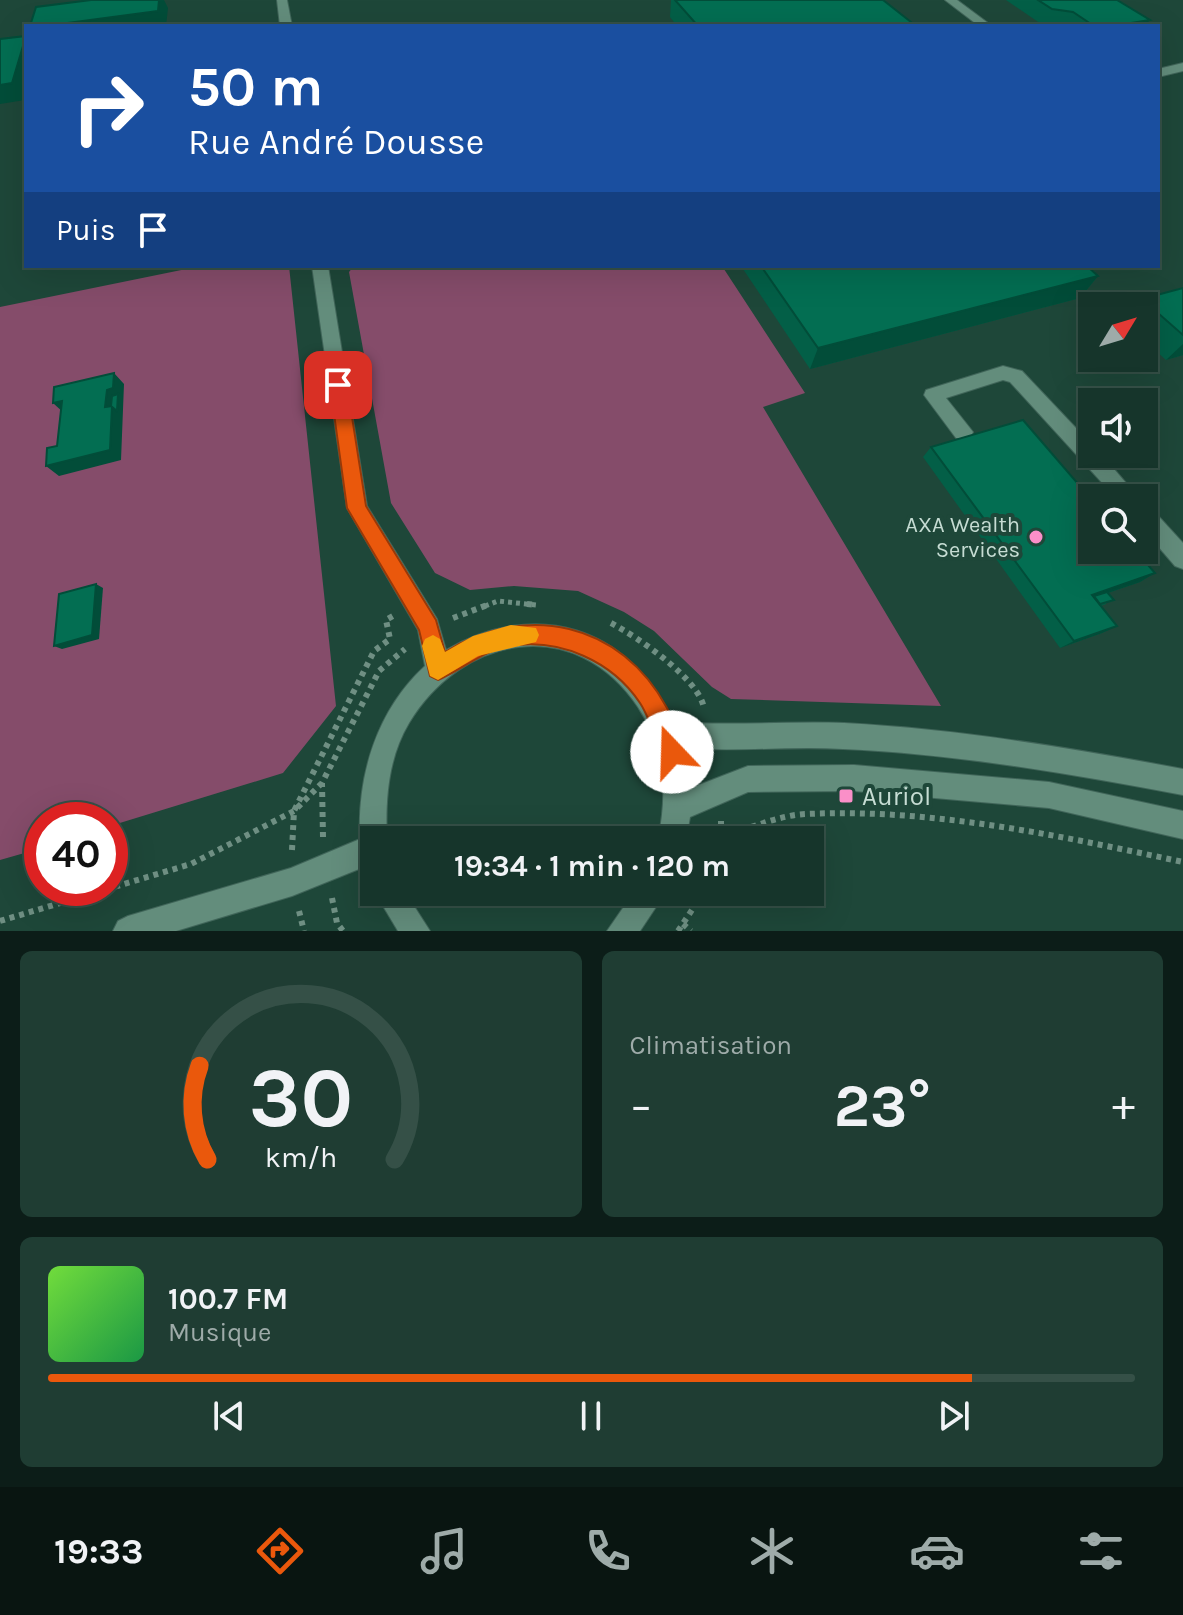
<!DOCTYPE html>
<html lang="fr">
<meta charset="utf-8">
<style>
:root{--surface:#16352b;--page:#1f3d33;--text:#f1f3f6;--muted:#9eaba9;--line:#355047;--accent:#ea580c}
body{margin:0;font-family:Karla,sans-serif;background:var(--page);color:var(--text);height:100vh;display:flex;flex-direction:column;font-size:30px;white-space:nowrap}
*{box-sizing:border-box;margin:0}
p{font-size:26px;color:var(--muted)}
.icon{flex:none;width:44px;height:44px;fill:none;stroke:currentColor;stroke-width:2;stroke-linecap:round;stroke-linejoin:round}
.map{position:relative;height:931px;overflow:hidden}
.panel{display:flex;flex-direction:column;gap:20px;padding:20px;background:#0c1d18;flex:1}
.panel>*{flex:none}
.guide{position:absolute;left:24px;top:24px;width:1136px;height:244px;border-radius:0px;box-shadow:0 8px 32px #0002,0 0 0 2px var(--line);background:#1a4fa0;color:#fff;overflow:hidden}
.needle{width:52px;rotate:52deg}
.buttons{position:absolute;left:1078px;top:292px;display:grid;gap:16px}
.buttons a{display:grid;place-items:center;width:80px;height:80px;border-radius:0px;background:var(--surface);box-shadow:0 8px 32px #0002,0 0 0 2px var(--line);font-size:40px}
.speed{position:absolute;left:24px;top:802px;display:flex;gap:16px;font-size:40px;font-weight:700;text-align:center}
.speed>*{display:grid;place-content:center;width:104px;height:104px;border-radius:50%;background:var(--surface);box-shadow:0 8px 32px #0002,0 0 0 2px var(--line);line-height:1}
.speed .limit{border:12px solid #d22;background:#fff;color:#111}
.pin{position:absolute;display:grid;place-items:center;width:68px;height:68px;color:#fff;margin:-34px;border-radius:16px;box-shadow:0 4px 12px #0006}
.me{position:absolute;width:88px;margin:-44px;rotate:339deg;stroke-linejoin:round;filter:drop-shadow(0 0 6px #0008)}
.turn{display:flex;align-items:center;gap:28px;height:168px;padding:0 32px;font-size:36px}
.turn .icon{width:104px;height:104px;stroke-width:2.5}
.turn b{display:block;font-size:56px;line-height:68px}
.then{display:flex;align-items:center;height:76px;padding:0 32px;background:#0003;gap:16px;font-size:30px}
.big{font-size:60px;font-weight:700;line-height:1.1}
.panel .widget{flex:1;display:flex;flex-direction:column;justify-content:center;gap:12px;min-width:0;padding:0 28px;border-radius:12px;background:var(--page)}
.panel .dial{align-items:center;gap:0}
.dial svg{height:208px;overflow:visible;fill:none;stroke:var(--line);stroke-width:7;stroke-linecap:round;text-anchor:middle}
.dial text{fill:var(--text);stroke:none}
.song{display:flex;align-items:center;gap:24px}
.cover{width:96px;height:96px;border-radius:12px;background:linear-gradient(135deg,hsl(100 70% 55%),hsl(140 70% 35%))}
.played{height:8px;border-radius:4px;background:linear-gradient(90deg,var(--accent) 85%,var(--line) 85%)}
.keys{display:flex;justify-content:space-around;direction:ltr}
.heat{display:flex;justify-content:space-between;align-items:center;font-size:44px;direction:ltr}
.panel .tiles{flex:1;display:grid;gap:20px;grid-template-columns:1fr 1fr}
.widget:last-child{grid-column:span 2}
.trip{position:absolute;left:360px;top:826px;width:464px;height:80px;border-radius:0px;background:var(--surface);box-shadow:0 8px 32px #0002,0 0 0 2px var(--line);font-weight:700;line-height:80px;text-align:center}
.dock{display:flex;height:128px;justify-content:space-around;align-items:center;background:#091511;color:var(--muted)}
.dock .icon{width:56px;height:56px}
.dock .on{color:var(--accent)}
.dock b{font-size:36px;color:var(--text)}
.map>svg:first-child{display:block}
.green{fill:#854c6a}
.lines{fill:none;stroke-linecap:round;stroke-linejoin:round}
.minor-casing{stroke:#406559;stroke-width:2}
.path-far1{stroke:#6f8f83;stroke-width:5;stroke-dasharray:4 4;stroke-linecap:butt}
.path{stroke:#6f8f83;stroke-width:6;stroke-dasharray:5 5;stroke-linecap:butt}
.minor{fill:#638d7c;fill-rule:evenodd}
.wall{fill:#035f47}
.shaded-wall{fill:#024d39}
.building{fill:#036e52;stroke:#024d39;stroke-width:2}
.route{fill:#ea580c;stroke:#983908;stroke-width:2}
.slow{fill:#f59e0b}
.poi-dot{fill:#fa8fc8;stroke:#1e4739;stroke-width:3}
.labels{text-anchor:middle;stroke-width:8;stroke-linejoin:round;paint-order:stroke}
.poi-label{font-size:22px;fill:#c6dcd3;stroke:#1e4739;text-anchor:end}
.near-poi-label{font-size:26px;fill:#c6dcd3;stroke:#1e4739;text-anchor:start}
</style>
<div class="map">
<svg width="1183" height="931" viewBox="0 0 1183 931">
<rect width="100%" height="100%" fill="#1e4739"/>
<g class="green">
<path d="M201 266H289L336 706 283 773 110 826V820H42V848L0 860V307Z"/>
<path d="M354 266H722L805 393 763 407 941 706 731 699 712 687 654 631 624 612 578 591 514 586 470 590 435 573 391 503 349 272Z"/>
</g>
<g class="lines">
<defs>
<g id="minor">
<path d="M277 0H287L292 26H280Z"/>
<path d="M945 0H957L992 26H979Z"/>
<path d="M1183 63V71L1158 77V69Z"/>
<path d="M312 266H328L367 506 437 619 446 650C536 598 629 626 673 722 730 726 787 721 844 723 958 729 1071 748 1183 769V795C1071 774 957 754 843 749 790 746 736 752 683 748L691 788 748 766 854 765 1049 782 1183 811V839L1049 808 854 791 748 792 690 817 686 840H658C668 792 665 749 638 707 576 614 463 634 409 723 388 758 385 800 387 840H374V863L292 896 176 931H113L118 921 128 916 291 868 360 839C357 775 377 710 425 666L418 630 347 508Z"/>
<path d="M1003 366 1022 371 1092 445V454H1101L1139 498H1116L1010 382 1003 380 946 398 973 432 970 438H956L924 395 926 390Z"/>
<path d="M1144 506 1151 508 1183 543V569L1175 566 1144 530Z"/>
<path d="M374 891 405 892 430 931H398Z"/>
<path d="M634 892H666L640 931H607Z"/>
</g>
</defs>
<use href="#minor" class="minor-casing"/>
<path class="path-far1" d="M485 606 498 601 536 605"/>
<g class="path">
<path d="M527 604 536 605"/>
<path d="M453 618 490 604"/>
<path d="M611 623C636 636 701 680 704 709"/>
<path d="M721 821V840"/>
<path d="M723 836C749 829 779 815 806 814 933 808 1060 836 1183 862"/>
<path d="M323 837 322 783 379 671 405 649"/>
<path d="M292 850 294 811 374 651 390 639 386 620 393 616"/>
<path d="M332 898 337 923 343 931"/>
<path d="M299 911 304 931"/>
<path d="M0 921 191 864 294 811 321 784"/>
<path d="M683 924 691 931"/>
<path d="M678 931 704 892"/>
</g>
<use href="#minor" class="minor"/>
</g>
<g class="wall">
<path d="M671 0H883L916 26H677L670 17Z"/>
<path d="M1006 0H1117L1145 26H1044Z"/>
<path d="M741 266H1087L1098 276 1080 298 810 369Z"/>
<path d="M1183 288V355L1166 360 1144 340V306H1136L1142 299Z"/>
<path d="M931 447 1155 573 1140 582 1108 593 1106 604 1101 606 1117 626 1102 633 1060 648 923 457Z"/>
</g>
<g class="shaded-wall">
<path d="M159 0H164L168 8 166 26H45Z"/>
<path d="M1150 20 1145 26H1112Z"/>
<path d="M26 38V95L25 100 0 104V85Z"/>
<path d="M1098 276 1080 298 810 369 818 348Z"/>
<path d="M1183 344V355L1166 360Z"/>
<path d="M114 373 124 384 121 460 59 476 46 466 105 407 107 390Z"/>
<path d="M62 401 65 414 53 403Z"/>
<path d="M1155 573 1140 582 1087 600 1092 595Z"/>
<path d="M96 584 103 588 99 639 62 649 54 646Z"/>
<path d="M1117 626 1102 633 1060 648 1074 641Z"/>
</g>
<g class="building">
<path d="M91 0H159L158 11 45 26H30L36 7Z"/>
<path d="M675 0H883L916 26H698Z"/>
<path d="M1038 0H1117L1150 20 1112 26H1094L1073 12 1052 9Z"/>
<path d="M26 36 12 83 0 85V39Z"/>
<path d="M761 266H1087L1098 276 818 348Z"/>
<path d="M1183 288V335L1142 299Z"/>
<path d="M114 373 113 388 107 390 105 407 112 406 110 450 46 466 47 448 57 446 62 401 53 403 54 387Z"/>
<path d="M118 394 117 411 111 406 112 396Z"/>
<path d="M1023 420 1092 500V550H1135L1155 573 1092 595 1117 626 1074 641 931 447Z"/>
<path d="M96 584 92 635 54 646 59 594Z"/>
<path d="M1107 592 1114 600 1100 604 1094 596Z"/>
</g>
<path class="route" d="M338 378 347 385 366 506 436 620 445 652C526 602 621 622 667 708 675 723 687 743 680 760L672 763 664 760C656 741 651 720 640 703 612 661 560 638 510 646 482 651 463 669 438 680L430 676 419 630 347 508 330 385Z"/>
<path class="slow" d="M511 625 536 628 539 635 536 642 478 656 438 680 430 676 422 646 425 639 433 635 440 639 445 652 473 636Z"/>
<g class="poi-dot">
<circle cx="1036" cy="537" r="8"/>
<rect x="838" y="788" width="16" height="16" rx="4"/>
</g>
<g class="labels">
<g class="poi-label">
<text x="1020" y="532">AXA Wealth<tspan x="1020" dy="25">Services</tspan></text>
</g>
<g class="near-poi-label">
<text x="862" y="805">Auriol</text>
</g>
</g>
</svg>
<div class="buttons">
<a><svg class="needle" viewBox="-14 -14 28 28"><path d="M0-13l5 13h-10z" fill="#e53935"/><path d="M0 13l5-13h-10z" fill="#9eaba9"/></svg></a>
<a><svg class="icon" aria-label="sound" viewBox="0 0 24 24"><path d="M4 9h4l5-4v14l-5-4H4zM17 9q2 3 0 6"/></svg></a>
<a><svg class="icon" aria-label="search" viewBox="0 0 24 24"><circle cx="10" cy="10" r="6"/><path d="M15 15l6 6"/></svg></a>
</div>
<div class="speed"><div class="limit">40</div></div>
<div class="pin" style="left:338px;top:385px;background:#d93025"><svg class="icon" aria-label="arrive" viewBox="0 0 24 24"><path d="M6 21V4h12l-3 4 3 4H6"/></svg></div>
<svg class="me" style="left:672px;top:752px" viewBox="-20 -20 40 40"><circle r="19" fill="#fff"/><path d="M0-13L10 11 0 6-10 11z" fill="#ea580c"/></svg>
<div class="trip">19:34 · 1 min · 120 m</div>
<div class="guide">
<div class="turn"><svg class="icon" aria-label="right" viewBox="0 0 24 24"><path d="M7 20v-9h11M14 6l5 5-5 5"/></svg><div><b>50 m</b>Rue André Dousse</div></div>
<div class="then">Puis<svg class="icon" aria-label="arrive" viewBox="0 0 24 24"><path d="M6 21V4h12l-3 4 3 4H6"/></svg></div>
</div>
</div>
<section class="panel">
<div class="tiles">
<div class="widget dial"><svg viewBox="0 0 100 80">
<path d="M14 69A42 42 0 1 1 86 69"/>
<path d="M14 69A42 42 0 0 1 11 33" stroke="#ea580c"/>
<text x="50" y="56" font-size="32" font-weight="700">30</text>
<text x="50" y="72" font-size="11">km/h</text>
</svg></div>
<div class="widget"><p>Climatisation</p>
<div class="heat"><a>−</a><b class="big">23°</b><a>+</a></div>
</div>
<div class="widget">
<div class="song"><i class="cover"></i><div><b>100.7 FM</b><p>Musique</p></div></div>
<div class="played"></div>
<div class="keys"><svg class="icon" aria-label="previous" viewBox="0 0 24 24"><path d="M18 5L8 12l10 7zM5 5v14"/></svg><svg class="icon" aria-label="pause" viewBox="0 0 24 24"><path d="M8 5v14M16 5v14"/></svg><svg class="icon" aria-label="next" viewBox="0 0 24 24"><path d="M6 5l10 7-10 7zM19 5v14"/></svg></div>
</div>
</div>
</section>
<nav class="dock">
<b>19:33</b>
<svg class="icon on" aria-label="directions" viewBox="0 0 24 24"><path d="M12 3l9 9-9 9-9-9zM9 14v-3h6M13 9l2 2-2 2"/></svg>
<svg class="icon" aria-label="music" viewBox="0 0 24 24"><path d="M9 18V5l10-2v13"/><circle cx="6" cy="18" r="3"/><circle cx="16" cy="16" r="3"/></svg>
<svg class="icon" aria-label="phone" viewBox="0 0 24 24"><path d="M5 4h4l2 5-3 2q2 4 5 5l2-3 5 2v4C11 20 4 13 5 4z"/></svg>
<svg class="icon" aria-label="climate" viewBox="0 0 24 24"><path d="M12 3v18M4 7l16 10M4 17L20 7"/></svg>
<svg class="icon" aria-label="car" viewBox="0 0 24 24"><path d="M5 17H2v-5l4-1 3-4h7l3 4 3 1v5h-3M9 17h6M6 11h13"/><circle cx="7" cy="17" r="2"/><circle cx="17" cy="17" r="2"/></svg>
<svg class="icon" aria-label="filters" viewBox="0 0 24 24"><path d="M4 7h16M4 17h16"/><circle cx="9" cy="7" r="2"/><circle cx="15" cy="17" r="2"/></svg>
</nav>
